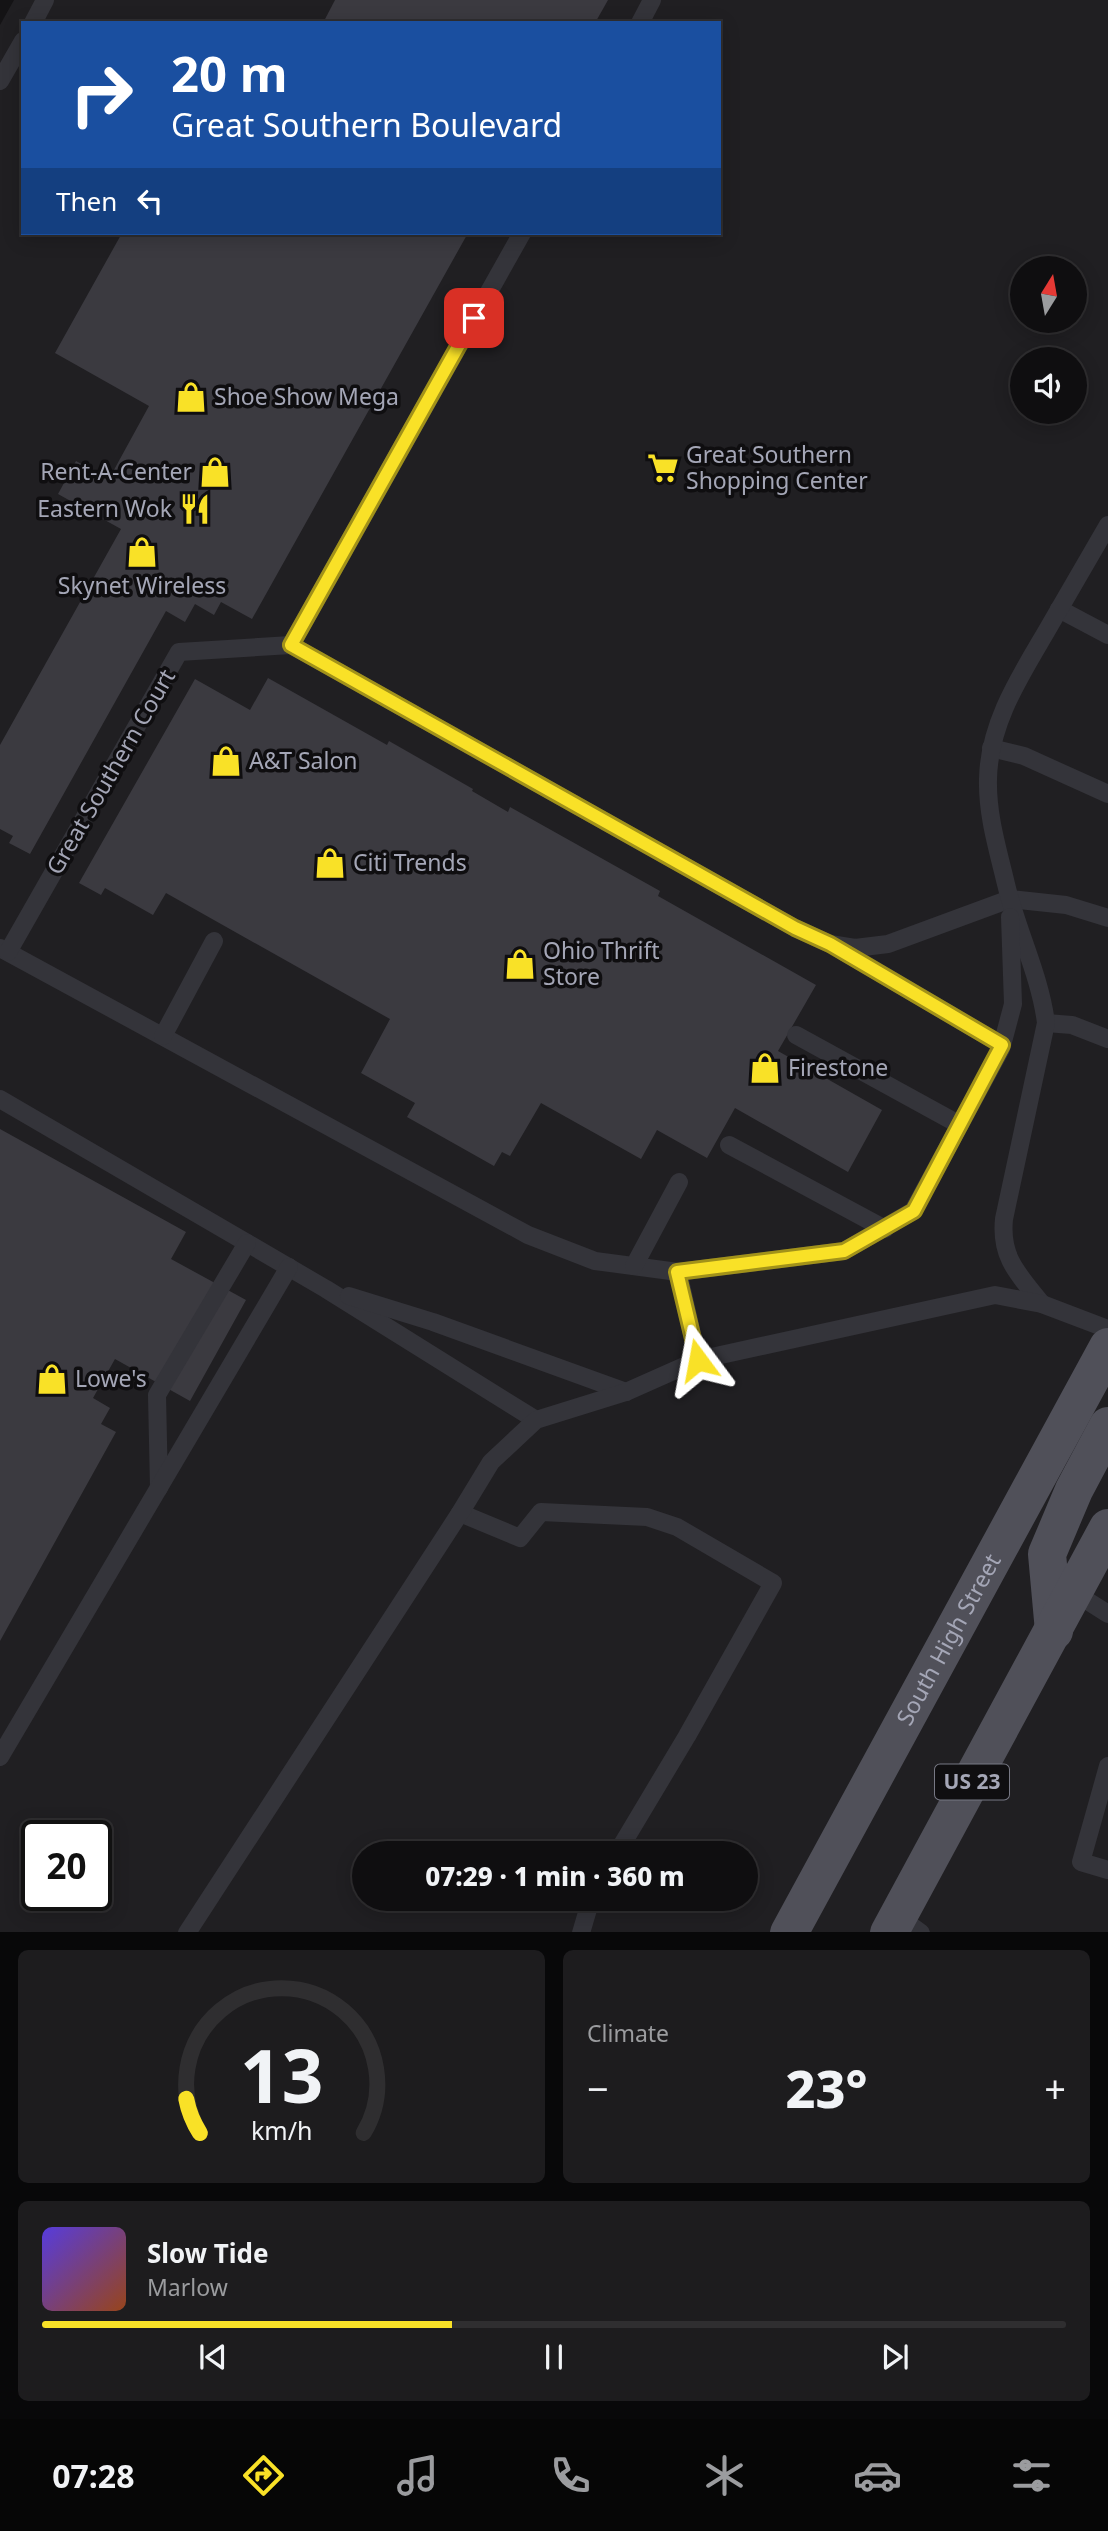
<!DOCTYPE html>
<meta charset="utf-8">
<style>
:root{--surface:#0f0e10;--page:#1d1c1e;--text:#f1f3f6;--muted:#9b9c9f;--line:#2f2e30;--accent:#f9e127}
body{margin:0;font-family:"Noto Sans",sans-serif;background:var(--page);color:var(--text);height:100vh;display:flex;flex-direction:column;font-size:26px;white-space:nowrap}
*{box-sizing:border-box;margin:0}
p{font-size:23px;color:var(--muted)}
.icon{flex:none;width:38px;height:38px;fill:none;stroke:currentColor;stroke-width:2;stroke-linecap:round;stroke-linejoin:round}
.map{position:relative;height:1932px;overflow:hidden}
.sheet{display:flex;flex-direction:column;gap:18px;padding:18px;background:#080809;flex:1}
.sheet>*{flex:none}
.top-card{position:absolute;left:21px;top:21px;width:700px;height:214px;border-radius:0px;box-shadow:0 4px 18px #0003,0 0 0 2px var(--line);background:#1a4fa0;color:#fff;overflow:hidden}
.needle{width:46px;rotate:11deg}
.fabs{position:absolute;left:1010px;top:256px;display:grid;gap:14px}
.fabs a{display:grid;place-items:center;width:77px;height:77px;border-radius:50%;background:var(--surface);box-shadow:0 4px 18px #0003,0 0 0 2px var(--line);font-size:35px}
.speed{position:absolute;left:21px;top:1820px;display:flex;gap:14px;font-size:35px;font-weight:700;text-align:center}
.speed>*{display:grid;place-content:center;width:91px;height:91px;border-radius:50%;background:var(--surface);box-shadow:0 4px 18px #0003,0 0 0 2px var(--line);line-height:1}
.speed .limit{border:4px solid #111;border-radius:10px;background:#fff;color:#111}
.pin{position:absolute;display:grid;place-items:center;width:60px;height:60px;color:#fff;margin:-30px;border-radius:14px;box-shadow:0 4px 10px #0006}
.me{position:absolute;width:77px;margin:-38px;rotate:347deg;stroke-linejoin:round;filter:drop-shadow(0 0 5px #0008)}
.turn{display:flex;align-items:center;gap:24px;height:147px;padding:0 35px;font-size:32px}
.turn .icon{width:91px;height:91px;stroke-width:2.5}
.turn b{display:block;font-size:49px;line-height:60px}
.then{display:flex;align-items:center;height:66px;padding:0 35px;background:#0003;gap:14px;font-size:26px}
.big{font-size:52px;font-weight:800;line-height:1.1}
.sheet .tile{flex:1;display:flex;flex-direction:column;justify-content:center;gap:10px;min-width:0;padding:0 24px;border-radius:10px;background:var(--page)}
.sheet .dial{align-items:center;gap:0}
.dial svg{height:182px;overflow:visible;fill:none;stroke:var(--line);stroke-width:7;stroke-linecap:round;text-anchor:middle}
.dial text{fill:var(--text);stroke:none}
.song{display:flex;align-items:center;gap:21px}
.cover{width:84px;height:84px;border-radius:10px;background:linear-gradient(135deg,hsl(250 70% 55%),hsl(20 70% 35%))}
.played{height:7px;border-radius:4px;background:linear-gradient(90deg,var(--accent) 40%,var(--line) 40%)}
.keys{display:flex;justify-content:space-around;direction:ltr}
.heat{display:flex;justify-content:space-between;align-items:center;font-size:38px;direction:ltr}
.sheet .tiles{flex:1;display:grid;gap:18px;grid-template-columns:1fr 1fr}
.tile:last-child{grid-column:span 2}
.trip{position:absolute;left:352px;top:1841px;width:406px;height:70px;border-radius:35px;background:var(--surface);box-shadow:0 4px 18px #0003,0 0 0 2px var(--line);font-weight:800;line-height:70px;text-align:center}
.tab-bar{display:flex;height:112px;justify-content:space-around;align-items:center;background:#060606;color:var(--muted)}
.tab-bar .icon{width:49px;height:49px}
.tab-bar .on{color:var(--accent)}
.tab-bar b{font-size:32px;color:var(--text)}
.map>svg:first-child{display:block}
.built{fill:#201f22;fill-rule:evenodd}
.building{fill:#3b3a40}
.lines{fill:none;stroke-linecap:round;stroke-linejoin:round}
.service{stroke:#34343a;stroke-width:18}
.primary{stroke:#505059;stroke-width:38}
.route-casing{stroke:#a29219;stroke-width:18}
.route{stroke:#f9e127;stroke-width:12}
.labels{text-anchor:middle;stroke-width:7;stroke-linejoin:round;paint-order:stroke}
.shield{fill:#0f0e10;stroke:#777884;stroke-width:2}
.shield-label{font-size:21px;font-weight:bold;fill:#a4a6b6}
.poi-label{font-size:23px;fill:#a4a6b6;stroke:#0f0e10;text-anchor:start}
.street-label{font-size:23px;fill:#a4a6b6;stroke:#0f0e10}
</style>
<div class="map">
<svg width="1108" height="1933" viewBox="0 0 1108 1933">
<rect width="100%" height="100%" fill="#141315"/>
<path class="built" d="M14 0H1108V1932L0 1933V25ZM23 23H719V233H23ZM1022 268H1074V320H1022ZM1022 359H1074V411H1022ZM37 1836H96V1895H37ZM364 1853H746V1899H364Z"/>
<g class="building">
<path d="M335 0H608L595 23H323Z"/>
<path d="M122 233H468L252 619 221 602 214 615 195 604 185 622 166 611 30 854 9 843 13 836 0 829V745L121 529 58 494 76 461 109 479 149 406 55 353Z"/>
<path d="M268 678 387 745 389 741 473 789 472 791 508 812 510 807 660 891 658 896 816 985 778 1051 882 1110 848 1172 735 1108 707 1158 657 1130 641 1159 541 1103 510 1156 502 1152 494 1166 407 1117 415 1103 361 1073 390 1019 166 893 153 915 105 888 101 895 79 883 195 679 250 710Z"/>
<path d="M0 1129 186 1232 171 1259 246 1300 190 1401 115 1359 93 1398 110 1408 101 1424 116 1432 0 1641Z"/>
</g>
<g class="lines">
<g class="service">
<path d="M33 23 45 0"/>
<path d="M640 23 652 0"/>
<path d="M0 81 23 41"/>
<path d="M1059 609 1108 635"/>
<path d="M291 645 795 928 830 944 855 948 888 944 1010 899 1066 905 1108 918"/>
<path d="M291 645 522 233"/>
<path d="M991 748 1024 756 1108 794"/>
<path d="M0 948 528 1235 595 1261 678 1272"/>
<path d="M839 949 1002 1045"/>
<path d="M8 952 179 652 291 645"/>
<path d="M1046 1023 1072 1025 1108 1039"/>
<path d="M796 1035 960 1125"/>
<path d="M163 1036 214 941"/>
<path d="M0 1099 326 1289 536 1420"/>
<path d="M729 1145 885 1229"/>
<path d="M634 1266 679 1182"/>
<path d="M349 1296 433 1322 626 1392"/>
<path d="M1042 1304C1019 1275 1000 1258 1004 1219L1046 1023C1040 975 1017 931 1006 884 998 850 987 815 988 779 989 724 1019 678 1046 632 1067 596 1087 561 1108 525"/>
<path d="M698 1360 678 1272 844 1251 913 1211 1001 1049 1013 1004 1010 917"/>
<path d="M159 1488 157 1395 247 1243"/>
<path d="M460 1513 520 1538 541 1512 647 1517 677 1527 773 1583 687 1736 617 1853"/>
<path d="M1075 1593 1108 1614"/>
<path d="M0 1757 289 1267"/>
<path d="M1108 1766 1081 1862 1108 1870"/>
<path d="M898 1916 921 1933"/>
<path d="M187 1933 460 1513 491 1462 536 1420 626 1392 698 1360 995 1295 1042 1304 1108 1329"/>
<path d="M581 1933 591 1899"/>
</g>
<g class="primary">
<path d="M1054 1631 1047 1554 1074 1490 1108 1426"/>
<path id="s1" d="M789 1933 1108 1347"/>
<path d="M889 1933 1108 1528"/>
</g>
</g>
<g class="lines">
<defs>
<path id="route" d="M474 318 291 645 795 928 830 944 1002 1045 914 1211 844 1251 677 1272 698 1360"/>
</defs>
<use href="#route" class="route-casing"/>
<use href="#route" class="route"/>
</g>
<defs>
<symbol id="shop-bare" viewBox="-9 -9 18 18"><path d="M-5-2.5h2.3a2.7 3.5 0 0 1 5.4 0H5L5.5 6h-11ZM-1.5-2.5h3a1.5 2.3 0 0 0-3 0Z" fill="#f9e127" stroke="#0f0e10" stroke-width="2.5" paint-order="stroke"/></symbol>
<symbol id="supermarket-bare" viewBox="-9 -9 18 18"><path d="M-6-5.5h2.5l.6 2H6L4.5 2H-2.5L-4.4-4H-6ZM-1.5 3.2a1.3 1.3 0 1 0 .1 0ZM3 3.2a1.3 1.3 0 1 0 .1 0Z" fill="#f9e127" stroke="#0f0e10" stroke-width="2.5" paint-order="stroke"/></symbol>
<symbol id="restaurant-bare" viewBox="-9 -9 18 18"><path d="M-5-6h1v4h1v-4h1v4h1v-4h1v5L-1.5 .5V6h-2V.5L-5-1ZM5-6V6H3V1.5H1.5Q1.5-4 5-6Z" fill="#f9e127" stroke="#0f0e10" stroke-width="2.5" paint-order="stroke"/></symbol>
</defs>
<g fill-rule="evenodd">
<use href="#shop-bare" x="169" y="375" width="44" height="44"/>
<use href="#supermarket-bare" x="641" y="446" width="44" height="44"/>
<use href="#shop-bare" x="193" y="450" width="44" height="44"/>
<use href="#restaurant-bare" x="173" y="487" width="44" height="44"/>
<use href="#shop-bare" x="120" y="530" width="44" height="44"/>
<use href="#shop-bare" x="204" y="739" width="44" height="44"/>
<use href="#shop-bare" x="308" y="841" width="44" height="44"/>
<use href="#shop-bare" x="498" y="942" width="44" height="44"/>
<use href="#shop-bare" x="743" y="1046" width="44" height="44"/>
<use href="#shop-bare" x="30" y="1357" width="44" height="44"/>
</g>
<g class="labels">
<rect class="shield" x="935" y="1764.5" width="74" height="35" rx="5"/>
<g class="shield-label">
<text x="972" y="1789">US 23</text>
</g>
<g class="poi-label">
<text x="214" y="405">Shoe Show Mega</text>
<text x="686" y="463">Great Southern<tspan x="686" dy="26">Shopping Center</tspan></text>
<text x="192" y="480" text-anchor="end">Rent-A-Center</text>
<text x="172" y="517" text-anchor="end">Eastern Wok</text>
<text x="142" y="594" text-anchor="middle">Skynet Wireless</text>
<text x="249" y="769">A&amp;T Salon</text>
<text x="353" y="871">Citi Trends</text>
<text x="543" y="959">Ohio Thrift<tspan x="543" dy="26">Store</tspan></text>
<text x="788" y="1076">Firestone</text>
<text x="75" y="1387">Lowe's</text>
</g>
<g class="street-label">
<text transform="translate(111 772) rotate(-60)" y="8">Great Southern Court</text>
<text dy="8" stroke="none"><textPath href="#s1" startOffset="334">South High Street</textPath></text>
</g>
</g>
</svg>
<div class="fabs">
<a><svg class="needle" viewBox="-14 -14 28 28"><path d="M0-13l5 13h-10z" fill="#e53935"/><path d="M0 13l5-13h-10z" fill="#9b9c9f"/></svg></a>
<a><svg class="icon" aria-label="sound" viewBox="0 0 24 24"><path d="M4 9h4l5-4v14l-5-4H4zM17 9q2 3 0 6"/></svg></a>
</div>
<div class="speed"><div class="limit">20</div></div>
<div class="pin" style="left:474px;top:318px;background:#d93025"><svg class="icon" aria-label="arrive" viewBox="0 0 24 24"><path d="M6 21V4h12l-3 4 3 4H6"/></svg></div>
<svg class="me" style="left:698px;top:1360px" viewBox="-20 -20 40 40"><path d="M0-17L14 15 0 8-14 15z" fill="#f9e127" stroke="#fff" stroke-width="4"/></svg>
<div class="trip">07:29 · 1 min · 360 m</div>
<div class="top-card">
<div class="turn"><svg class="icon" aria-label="right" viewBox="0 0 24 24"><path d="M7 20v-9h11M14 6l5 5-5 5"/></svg><div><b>20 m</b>Great Southern Boulevard</div></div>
<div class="then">Then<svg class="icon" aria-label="left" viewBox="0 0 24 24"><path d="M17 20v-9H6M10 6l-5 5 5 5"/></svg></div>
</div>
</div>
<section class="sheet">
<div class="tiles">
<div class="tile dial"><svg viewBox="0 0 100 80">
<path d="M14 69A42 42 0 1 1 86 69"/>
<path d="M14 69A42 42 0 0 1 8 54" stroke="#f9e127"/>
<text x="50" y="56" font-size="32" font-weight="700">13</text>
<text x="50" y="72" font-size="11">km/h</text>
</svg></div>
<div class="tile"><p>Climate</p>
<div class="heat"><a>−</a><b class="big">23°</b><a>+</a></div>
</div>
<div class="tile">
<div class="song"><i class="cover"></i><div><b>Slow Tide</b><p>Marlow</p></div></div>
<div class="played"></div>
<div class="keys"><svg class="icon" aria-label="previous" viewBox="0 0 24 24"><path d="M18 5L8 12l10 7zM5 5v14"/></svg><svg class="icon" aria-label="pause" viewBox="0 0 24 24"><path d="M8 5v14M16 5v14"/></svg><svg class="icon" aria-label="next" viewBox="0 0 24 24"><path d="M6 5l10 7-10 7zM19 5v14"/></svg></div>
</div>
</div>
</section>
<nav class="tab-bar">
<b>07:28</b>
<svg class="icon on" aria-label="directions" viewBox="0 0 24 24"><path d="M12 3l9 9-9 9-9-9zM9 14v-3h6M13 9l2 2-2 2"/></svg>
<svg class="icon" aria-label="music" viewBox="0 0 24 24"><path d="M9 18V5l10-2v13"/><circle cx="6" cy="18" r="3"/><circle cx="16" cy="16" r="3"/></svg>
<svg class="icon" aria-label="phone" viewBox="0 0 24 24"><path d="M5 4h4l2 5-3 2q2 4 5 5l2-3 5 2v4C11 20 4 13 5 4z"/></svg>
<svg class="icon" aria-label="climate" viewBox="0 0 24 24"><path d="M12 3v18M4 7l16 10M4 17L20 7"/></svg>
<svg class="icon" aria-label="car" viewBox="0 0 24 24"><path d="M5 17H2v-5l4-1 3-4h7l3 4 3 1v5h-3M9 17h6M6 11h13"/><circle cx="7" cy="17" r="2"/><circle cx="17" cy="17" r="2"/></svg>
<svg class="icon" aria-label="filters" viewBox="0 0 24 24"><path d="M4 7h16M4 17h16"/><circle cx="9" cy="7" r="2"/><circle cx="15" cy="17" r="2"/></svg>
</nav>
